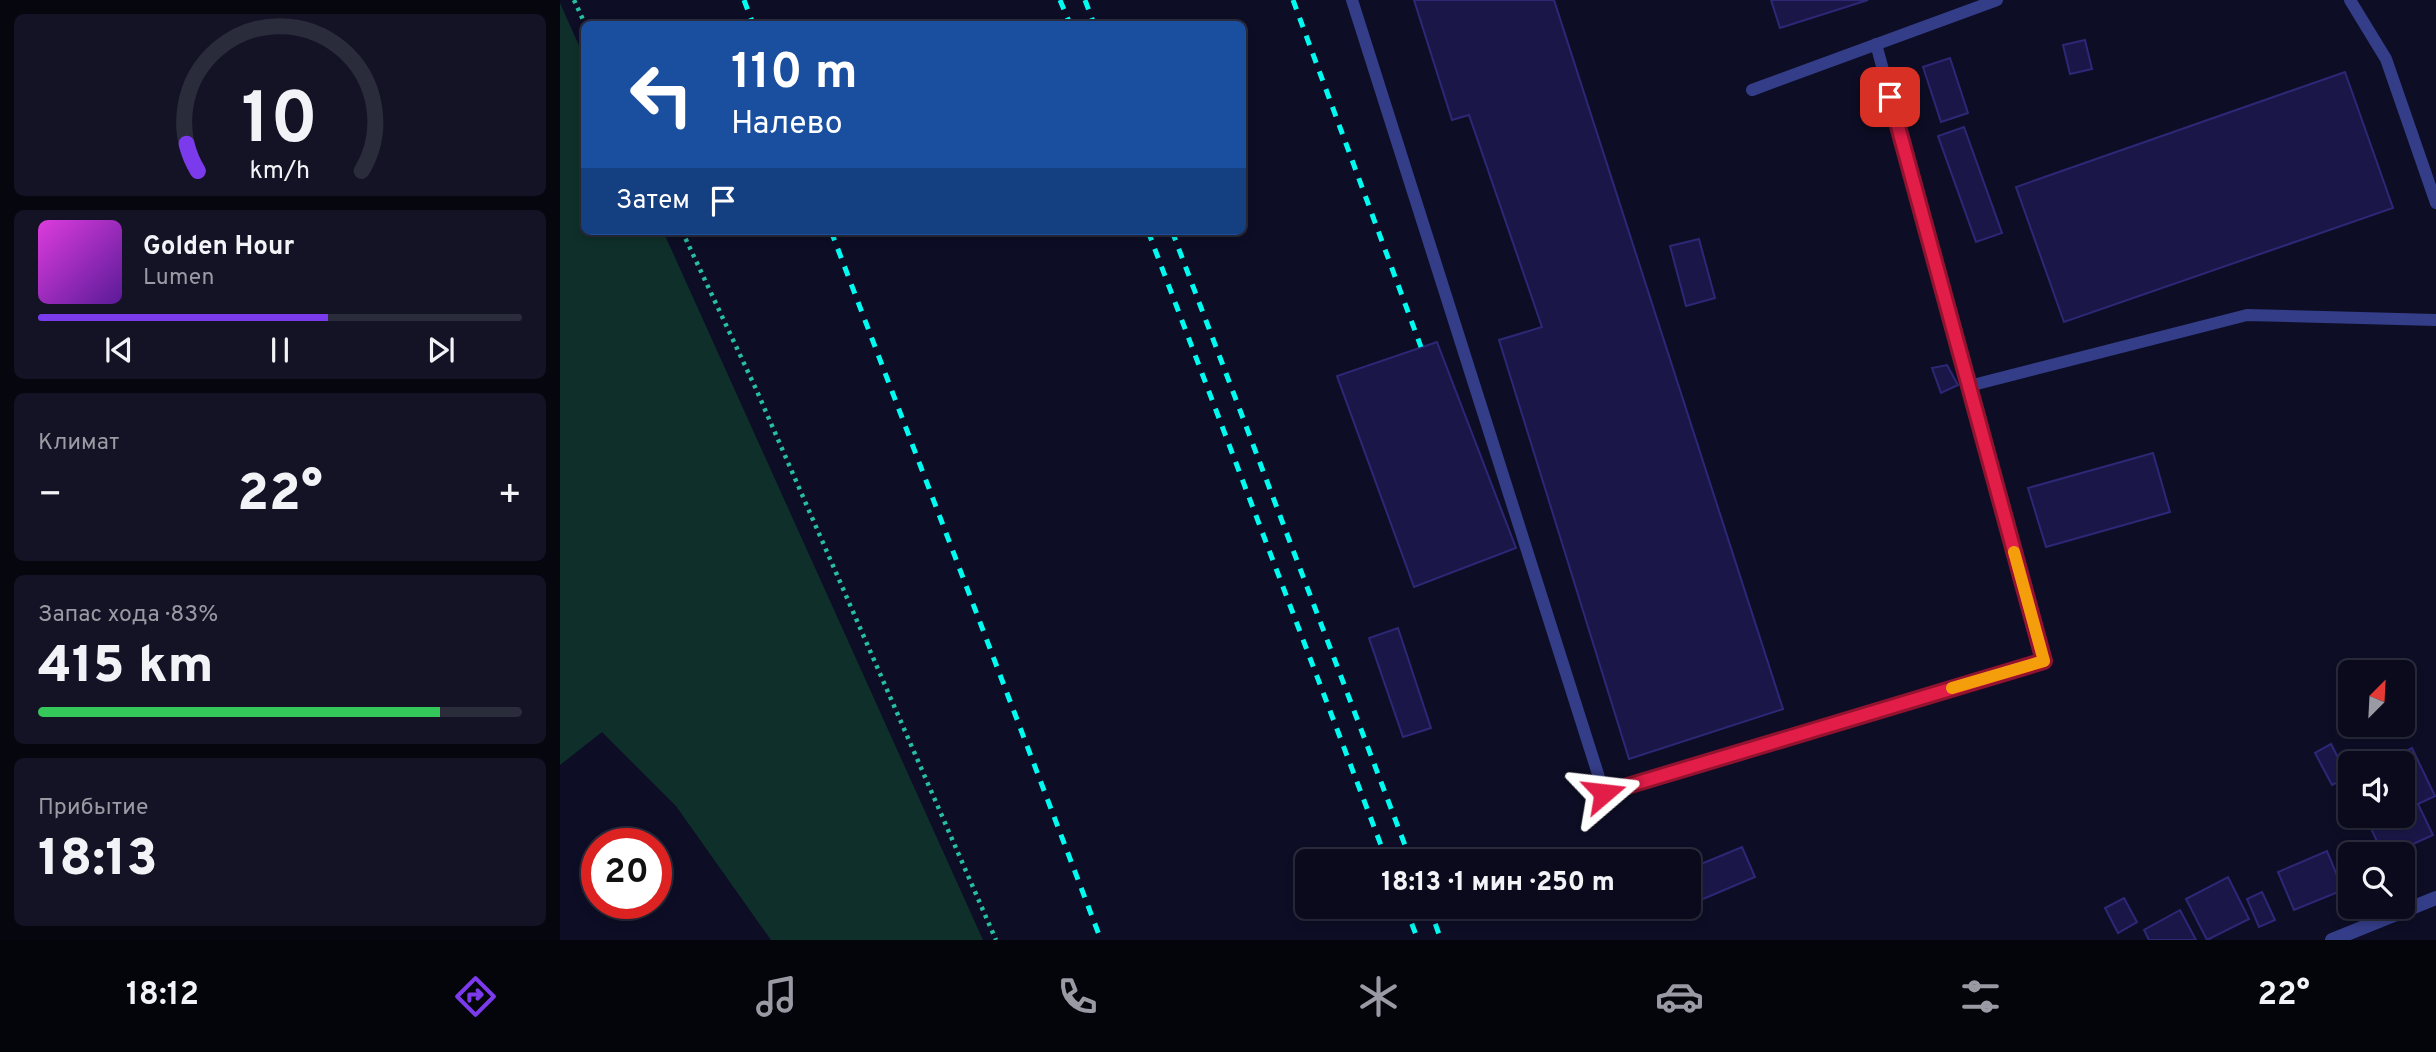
<!DOCTYPE html>
<html lang="ru">
<meta charset="utf-8">
<style>
:root{--surface:#0a0a1c;--page:#131325;--text:#f1f3f6;--muted:#999aa3;--line:#2a2b3b;--accent:#7c3aed}
body{margin:0;font-family:Overpass,sans-serif;background:var(--page);color:var(--text);height:100vh;display:flex;flex-direction:column;font-size:26px;white-space:nowrap}
*{box-sizing:border-box;margin:0}
p{font-size:23px;color:var(--muted)}
.icon{flex:none;width:38px;height:38px;fill:none;stroke:currentColor;stroke-width:2;stroke-linecap:round;stroke-linejoin:round}
.map{position:relative;flex:1;overflow:hidden}
.details{display:flex;flex-direction:column;gap:14px;padding:14px;background:#06060f;width:560px}
.details>*{flex:none}
.top-card{position:absolute;left:21px;top:21px;width:665px;height:214px;border-radius:10px;box-shadow:0 4px 10px #0003,0 0 0 2px var(--line);background:#1a4fa0;color:#fff;overflow:hidden}
.needle{width:46px;rotate:24deg}
.buttons{position:absolute;left:1778px;top:660px;display:grid;gap:14px}
.buttons a{display:grid;place-items:center;width:77px;height:77px;border-radius:10px;background:var(--surface);box-shadow:0 4px 10px #0003,0 0 0 2px var(--line);font-size:35px}
.speed{position:absolute;left:21px;top:828px;display:flex;gap:14px;font-size:35px;font-weight:700;text-align:center}
.speed>*{display:grid;place-content:center;width:91px;height:91px;border-radius:50%;background:var(--surface);box-shadow:0 4px 10px #0003,0 0 0 2px var(--line);line-height:1}
.speed .limit{border:10px solid #d22;background:#fff;color:#111}
.pin{position:absolute;display:grid;place-items:center;width:60px;height:60px;color:#fff;margin:-30px;border-radius:14px;box-shadow:0 4px 10px #0006}
.me{position:absolute;width:77px;margin:-38px;rotate:73deg;stroke-linejoin:round;filter:drop-shadow(0 0 5px #0008)}
.turn{display:flex;align-items:center;gap:24px;height:147px;padding:0 35px;font-size:32px}
.turn .icon{width:91px;height:91px;stroke-width:2.5}
.turn b{display:block;font-size:49px;line-height:60px}
.then{display:flex;align-items:center;height:66px;padding:0 35px;background:#0003;gap:14px;font-size:26px}
.big{font-size:52px;font-weight:800;line-height:1.1}
.details .card{flex:1;display:flex;flex-direction:column;justify-content:center;gap:10px;min-width:0;padding:0 24px;border-radius:10px;background:var(--page)}
.details .dial{align-items:center;gap:0}
.dial svg{height:182px;overflow:visible;fill:none;stroke:var(--line);stroke-width:7;stroke-linecap:round;text-anchor:middle}
.dial text{fill:var(--text);stroke:none}
.song{display:flex;align-items:center;gap:21px}
.cover{width:84px;height:84px;border-radius:10px;background:linear-gradient(135deg,hsl(300 70% 55%),hsl(270 70% 35%))}
.played{height:7px;border-radius:4px;background:linear-gradient(90deg,var(--accent) 60%,var(--line) 60%)}
.keys{display:flex;justify-content:space-around;direction:ltr}
.heat{display:flex;justify-content:space-between;align-items:center;font-size:38px;direction:ltr}
.charge{height:10px;border-radius:5px;background:linear-gradient(90deg,#34c759 83%,var(--line) 0)}
.trip{position:absolute;left:735px;top:849px;width:406px;height:70px;border-radius:10px;background:var(--surface);box-shadow:0 4px 10px #0003,0 0 0 2px var(--line);font-weight:800;line-height:70px;text-align:center}
.menu{display:flex;height:112px;justify-content:space-around;align-items:center;background:#04040b;color:var(--muted)}
.menu .icon{width:49px;height:49px}
.menu .selected{color:var(--accent)}
.menu b{font-size:32px;color:var(--text)}
main{display:flex;flex:1;min-height:0}
.map>svg:first-child{display:block}
.green{fill:#0f302a}
.building{fill:#1a1748;stroke:#2c2876;stroke-width:2}
.lines{fill:none;stroke-linecap:round;stroke-linejoin:round}
.path{stroke:#26bf9f;stroke-width:4.5;stroke-dasharray:3.5 5;stroke-linecap:butt}
.service{stroke:#343d88;stroke-width:12}
.minor{stroke:#343d88;stroke-width:14}
.rail{stroke:#00fcf1;stroke-width:5;stroke-dasharray:10 9;stroke-linecap:butt}
.route-casing{stroke:#92132f;stroke-width:18}
.route{stroke:#e11d48;stroke-width:12}
.slow{stroke:#f59e0b;stroke-width:12}
</style>
<main>
<section class="details">
<div class="card dial"><svg viewBox="0 0 100 80">
<path d="M14 69A42 42 0 1 1 86 69"/>
<path d="M14 69A42 42 0 0 1 9 57" stroke="#7c3aed"/>
<text x="50" y="56" font-size="32" font-weight="700">10</text>
<text x="50" y="72" font-size="11">km/h</text>
</svg></div>
<div class="card">
<div class="song"><i class="cover"></i><div><b>Golden Hour</b><p>Lumen</p></div></div>
<div class="played"></div>
<div class="keys"><svg class="icon" aria-label="previous" viewBox="0 0 24 24"><path d="M18 5L8 12l10 7zM5 5v14"/></svg><svg class="icon" aria-label="pause" viewBox="0 0 24 24"><path d="M8 5v14M16 5v14"/></svg><svg class="icon" aria-label="next" viewBox="0 0 24 24"><path d="M6 5l10 7-10 7zM19 5v14"/></svg></div>
</div>
<div class="card"><p>Климат</p>
<div class="heat"><a>−</a><b class="big">22°</b><a>+</a></div>
</div>
<div class="card"><p>Запас хода · 83%</p><b class="big">415 km</b><div class="charge"></div></div>
<div class="card"><p>Прибытие</p><b class="big">18:13</b></div>
</section>
<div class="map">
<svg width="1876" height="940" viewBox="0 0 1876 940">
<rect width="100%" height="100%" fill="#0d0d26"/>
<path class="green" d="M0 3 24 57V231H103L423 940H211L116 806 42 732 0 765Z"/>
<g class="building">
<path d="M854 0H994L1223 709 1069 759 939 340 982 327 909 115 892 120Z"/>
<path d="M1211 0H1308L1220 28Z"/>
<path d="M1525 40 1532 69 1510 74 1503 45Z"/>
<path d="M1390 58 1408 113 1381 122 1363 67Z"/>
<path d="M1785 72 1833 208 1504 322 1456 187Z"/>
<path d="M1404 127 1442 233 1416 242 1378 136Z"/>
<path d="M1139 239 1155 298 1126 306 1110 246Z"/>
<path d="M877 342 956 548 854 587 777 376Z"/>
<path d="M1387 365 1398 385 1381 393 1372 368Z"/>
<path d="M1593 453 1610 512 1486 547 1468 488Z"/>
<path d="M838 628 871 728 843 737 809 638Z"/>
<path d="M1771 744 1788 777 1772 785 1755 753Z"/>
<path d="M1852 748 1875 796 1858 804 1873 835 1831 854H1823L1805 816H1843V763H1820Z"/>
<path d="M1182 847 1195 877 1129 905V869Z"/>
<path d="M1767 851 1783 890 1734 910 1718 872Z"/>
<path d="M1668 877 1689 919 1647 940 1626 899Z"/>
<path d="M1702 892 1715 920 1699 927 1687 899Z"/>
<path d="M1564 898 1577 922 1558 933 1545 908Z"/>
<path d="M1620 910 1636 940H1589L1584 930Z"/>
</g>
<g class="lines">
<g class="path">
<path d="M14 0 25 24"/>
<path d="M122 231 196 389 436 940"/>
</g>
<g class="service">
<path d="M792 0 1044 793 1484 661 1316 44"/>
<path d="M1790 0 1826 59 1876 203"/>
<path d="M1192 90 1437 0"/>
<path d="M1409 386 1687 315 1876 320"/>
</g>
<path class="minor" d="M1772 940 1876 898"/>
<g class="rail">
<path d="M184 0 193 24"/>
<path d="M500 0 510 24"/>
<path d="M525 0 534 24"/>
<path d="M733 0 861 347"/>
<path d="M271 231 541 940"/>
<path d="M588 231 827 861"/>
<path d="M612 231 851 861"/>
<path d="M845 906 858 940"/>
<path d="M869 906 881 940"/>
</g>
</g>
<g class="lines">
<defs>
<path id="route" d="M1044 793 1484 661 1330 97"/>
</defs>
<use href="#route" class="route-casing"/>
<use href="#route" class="route"/>
<path class="slow" d="M1392 688 1484 661 1454 552"/>
</g>
</svg>
<div class="buttons">
<a><svg class="needle" viewBox="-14 -14 28 28"><path d="M0-13l5 13h-10z" fill="#e53935"/><path d="M0 13l5-13h-10z" fill="#999aa3"/></svg></a>
<a><svg class="icon" aria-label="sound" viewBox="0 0 24 24"><path d="M4 9h4l5-4v14l-5-4H4zM17 9q2 3 0 6"/></svg></a>
<a><svg class="icon" aria-label="search" viewBox="0 0 24 24"><circle cx="10" cy="10" r="6"/><path d="M15 15l6 6"/></svg></a>
</div>
<div class="speed"><div class="limit">20</div></div>
<div class="pin" style="left:1330px;top:97px;background:#d93025"><svg class="icon" aria-label="arrive" viewBox="0 0 24 24"><path d="M6 21V4h12l-3 4 3 4H6"/></svg></div>
<svg class="me" style="left:1044px;top:793px" viewBox="-20 -20 40 40"><path d="M0-17L14 15 0 8-14 15z" fill="#e11d48" stroke="#fff" stroke-width="4"/></svg>
<div class="trip">18:13 · 1 мин · 250 m</div>
<div class="top-card">
<div class="turn"><svg class="icon" aria-label="left" viewBox="0 0 24 24"><path d="M17 20v-9H6M10 6l-5 5 5 5"/></svg><div><b>110 m</b>Налево</div></div>
<div class="then">Затем<svg class="icon" aria-label="arrive" viewBox="0 0 24 24"><path d="M6 21V4h12l-3 4 3 4H6"/></svg></div>
</div>
</div>
</main>
<nav class="menu">
<b>18:12</b>
<svg class="icon selected" aria-label="directions" viewBox="0 0 24 24"><path d="M12 3l9 9-9 9-9-9zM9 14v-3h6M13 9l2 2-2 2"/></svg>
<svg class="icon" aria-label="music" viewBox="0 0 24 24"><path d="M9 18V5l10-2v13"/><circle cx="6" cy="18" r="3"/><circle cx="16" cy="16" r="3"/></svg>
<svg class="icon" aria-label="phone" viewBox="0 0 24 24"><path d="M5 4h4l2 5-3 2q2 4 5 5l2-3 5 2v4C11 20 4 13 5 4z"/></svg>
<svg class="icon" aria-label="climate" viewBox="0 0 24 24"><path d="M12 3v18M4 7l16 10M4 17L20 7"/></svg>
<svg class="icon" aria-label="car" viewBox="0 0 24 24"><path d="M5 17H2v-5l4-1 3-4h7l3 4 3 1v5h-3M9 17h6M6 11h13"/><circle cx="7" cy="17" r="2"/><circle cx="17" cy="17" r="2"/></svg>
<svg class="icon" aria-label="filters" viewBox="0 0 24 24"><path d="M4 7h16M4 17h16"/><circle cx="9" cy="7" r="2"/><circle cx="15" cy="17" r="2"/></svg>
<b>22°</b>
</nav>
